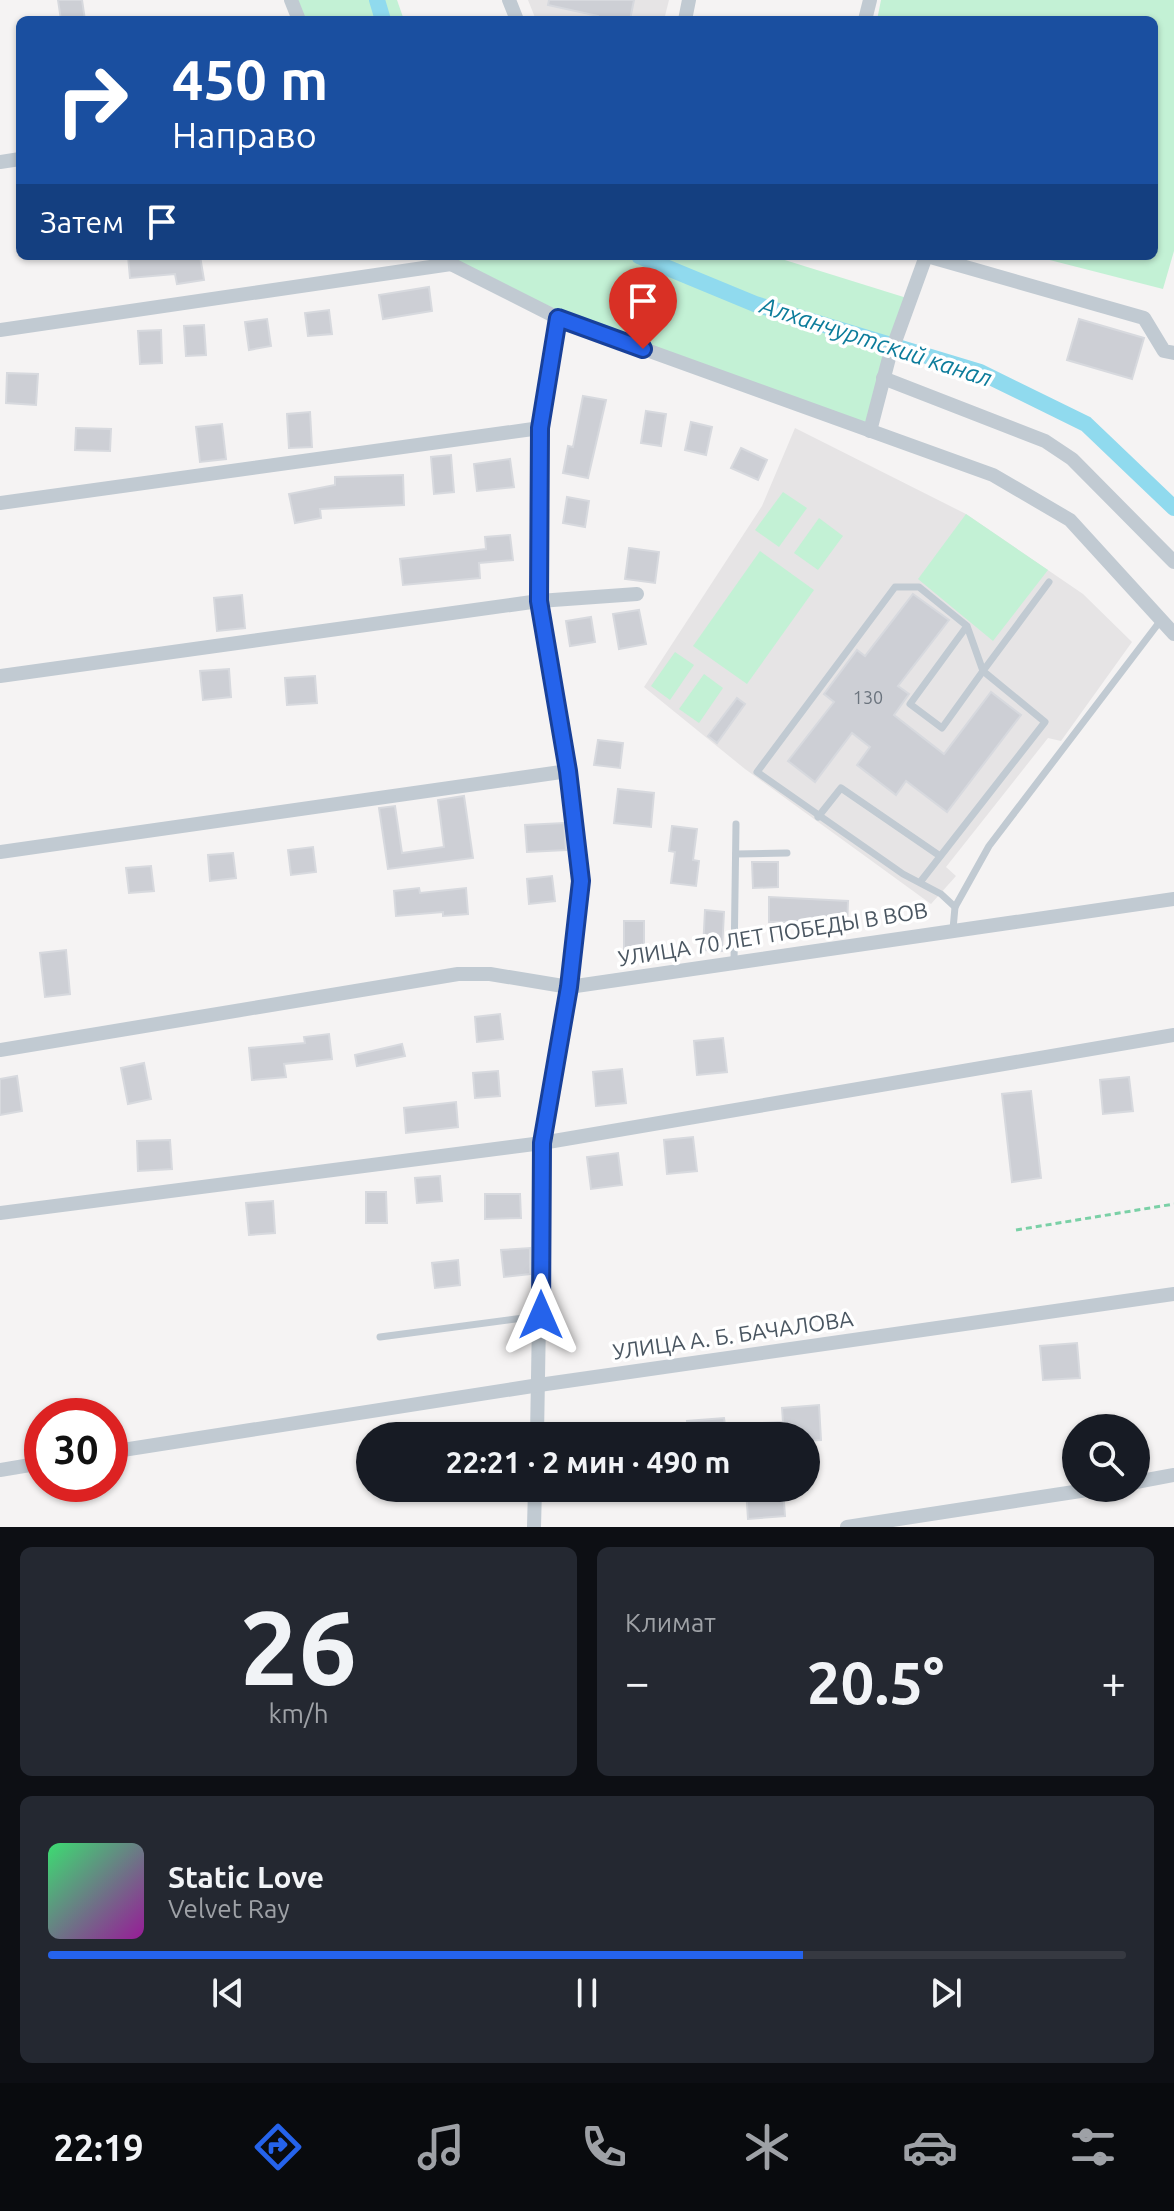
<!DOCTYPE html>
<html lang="ru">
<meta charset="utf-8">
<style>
:root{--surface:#171b24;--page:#242831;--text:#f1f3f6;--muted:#9ea1a6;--line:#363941;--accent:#2563eb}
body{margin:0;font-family:Ubuntu,sans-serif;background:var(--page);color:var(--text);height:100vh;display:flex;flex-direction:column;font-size:30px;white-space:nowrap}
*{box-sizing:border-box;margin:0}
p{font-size:26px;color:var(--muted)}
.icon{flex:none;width:44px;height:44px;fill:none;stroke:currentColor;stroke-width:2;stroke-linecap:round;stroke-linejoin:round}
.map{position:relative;height:1527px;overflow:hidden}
.details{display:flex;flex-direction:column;gap:20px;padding:20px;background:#0d0f14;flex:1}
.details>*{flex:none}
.banner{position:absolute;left:16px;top:16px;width:1142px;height:244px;border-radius:12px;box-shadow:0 2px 6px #0004;background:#1a4fa0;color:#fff;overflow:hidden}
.buttons{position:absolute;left:1062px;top:1414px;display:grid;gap:16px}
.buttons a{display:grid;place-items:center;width:88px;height:88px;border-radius:50%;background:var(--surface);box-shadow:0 2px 6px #0004;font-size:40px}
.speed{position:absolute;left:24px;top:1398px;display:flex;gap:16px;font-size:40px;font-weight:700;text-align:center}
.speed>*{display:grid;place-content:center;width:104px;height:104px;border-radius:50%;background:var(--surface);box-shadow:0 2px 6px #0004;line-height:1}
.speed .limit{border:12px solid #d22;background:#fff;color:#111}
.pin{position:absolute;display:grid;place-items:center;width:68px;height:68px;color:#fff;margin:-82px -34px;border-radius:50% 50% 50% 0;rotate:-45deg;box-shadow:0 0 8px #0007}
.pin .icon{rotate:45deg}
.me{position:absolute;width:88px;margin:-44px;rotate:0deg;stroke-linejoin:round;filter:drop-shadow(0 0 6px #0008)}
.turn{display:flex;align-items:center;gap:28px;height:168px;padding:0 24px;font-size:36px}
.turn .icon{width:104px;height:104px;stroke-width:2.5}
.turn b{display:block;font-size:56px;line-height:68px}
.then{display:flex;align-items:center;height:76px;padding:0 24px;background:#0003;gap:16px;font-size:30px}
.big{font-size:60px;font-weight:700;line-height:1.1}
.details .widget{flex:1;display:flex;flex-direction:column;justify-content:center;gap:12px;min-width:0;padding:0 28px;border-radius:12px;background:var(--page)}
.details .dial{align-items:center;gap:0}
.dial b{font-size:104px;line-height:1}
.song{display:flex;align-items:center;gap:24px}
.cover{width:96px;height:96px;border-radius:12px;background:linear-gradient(135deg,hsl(140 70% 55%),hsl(300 70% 35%))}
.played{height:8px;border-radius:4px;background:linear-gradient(90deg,var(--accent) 70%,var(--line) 70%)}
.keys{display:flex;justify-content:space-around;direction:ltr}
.heat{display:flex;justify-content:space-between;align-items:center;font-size:44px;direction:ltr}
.details .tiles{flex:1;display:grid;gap:20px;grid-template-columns:1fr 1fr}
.widget:last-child{grid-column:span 2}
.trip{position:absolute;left:356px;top:1422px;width:464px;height:80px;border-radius:40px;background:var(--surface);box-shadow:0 2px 6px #0004;font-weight:700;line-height:80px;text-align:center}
.tabs{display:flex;height:128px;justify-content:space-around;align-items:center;background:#090b0e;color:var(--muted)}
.tabs .icon{width:56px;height:56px}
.tabs .selected{color:var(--accent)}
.tabs b{font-size:36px;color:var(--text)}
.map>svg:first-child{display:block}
.education{fill:#e6e4e5}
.green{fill:#c3f1d5}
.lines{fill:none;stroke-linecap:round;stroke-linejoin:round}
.canal{stroke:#90daee;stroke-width:16}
.building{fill:#cdcfd5;stroke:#d7d9de;stroke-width:2}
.path{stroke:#7ad0a6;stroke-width:3;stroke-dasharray:6 4;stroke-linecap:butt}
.lane{stroke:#c1cad2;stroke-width:7}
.street{stroke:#c1cad2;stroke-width:14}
.route-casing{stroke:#184099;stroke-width:20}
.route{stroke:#2563eb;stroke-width:14}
.labels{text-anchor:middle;stroke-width:7;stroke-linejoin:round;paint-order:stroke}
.number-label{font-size:18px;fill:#6b747e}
.street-label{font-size:22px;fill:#4a5661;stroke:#fff}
.water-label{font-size:24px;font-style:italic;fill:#0c7c9b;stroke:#fff}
</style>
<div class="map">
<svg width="1174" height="1527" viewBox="0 0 1174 1527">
<rect width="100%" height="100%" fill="#f5f3f3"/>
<g class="education">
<path d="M528 0H669L664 20H536Z"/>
<path d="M795 428 966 514 1083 594 1132 642 1061 741 1048 738 946 867 956 876 931 904 745 769 644 687 762 506Z"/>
</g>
<g class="green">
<path d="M291 0H397L404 20H299Z"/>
<path d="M881 0H1174V251L1163 289 1034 256H1154V20H877Z"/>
<path d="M444 256H772L910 299 870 431 558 318Z"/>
<path d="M783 492 807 508 779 547 755 530Z"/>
<path d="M966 514 1048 570 993 641 918 579Z"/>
<path d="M819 518 843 536 818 570 794 553Z"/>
<path d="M760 551 814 590 747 684 693 646Z"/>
<path d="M675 652 694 665 670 700 651 686Z"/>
<path d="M704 674 723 688 699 723 679 709Z"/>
</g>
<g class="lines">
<g class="canal">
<path d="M377 0 383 20"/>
<path d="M639 256 755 304 980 372 1086 424 1174 508"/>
</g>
</g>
<g class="building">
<path d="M58 0H82L85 20H61Z"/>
<path d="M549 0H634L630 20H598V16L548 5Z"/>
<path d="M128 256H200L204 280 177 284 175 274 130 278Z"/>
<path d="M429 287 432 311 383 319 379 295Z"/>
<path d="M329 310 332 334 308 336 305 313Z"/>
<path d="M267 319 271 346 249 350 245 322Z"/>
<path d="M1079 319 1144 338 1132 379 1067 360Z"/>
<path d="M204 325 206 355 186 356 184 326Z"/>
<path d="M161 330 162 363 140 364 138 331Z"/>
<path d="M7 373 38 374 36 405 6 403Z"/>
<path d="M583 396 606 400 588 478 563 473 568 446 573 447Z"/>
<path d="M646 411 666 414 661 446 641 443Z"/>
<path d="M310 412 312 447 289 448 287 414Z"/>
<path d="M691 422 712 427 706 455 685 450Z"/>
<path d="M222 424 226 459 200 462 196 427Z"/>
<path d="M76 428 111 429 110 451 75 450Z"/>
<path d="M741 448 767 460 758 480 731 468Z"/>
<path d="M451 455 454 492 434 494 431 457Z"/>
<path d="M510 459 514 487 477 491 474 464Z"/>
<path d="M403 475 404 505 320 509 321 518 295 523 289 494 335 485V477Z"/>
<path d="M567 497 589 501 585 527 563 523Z"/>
<path d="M510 535 513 560 479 563 480 578 403 585 400 559 486 549 485 537Z"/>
<path d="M629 548 659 552 655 583 625 579Z"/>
<path d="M913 594 949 620 898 686 909 694 894 715 944 754 991 692 1021 715 947 812 906 781 896 795 857 765 870 747 852 733 815 782 788 761 834 702 824 694 857 650 865 656Z"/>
<path d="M242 595 245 628 217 631 214 598Z"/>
<path d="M639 610 646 644 619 649 613 614Z"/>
<path d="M591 617 595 642 570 646 566 621Z"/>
<path d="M229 669 231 697 203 700 200 671Z"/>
<path d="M315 676 317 703 287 705 285 678Z"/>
<path d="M737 698 745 704 717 743 708 736Z"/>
<path d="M598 740 623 743 620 768 594 765Z"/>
<path d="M618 789 654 793 651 827 614 823Z"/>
<path d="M464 796 473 858 388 869 379 808 395 806 402 853 444 847 438 800Z"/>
<path d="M564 823 566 850 527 852 525 825Z"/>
<path d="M672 826 697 829 693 860 699 861 696 886 671 883 675 852 669 851Z"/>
<path d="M313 847 316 872 291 875 288 850Z"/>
<path d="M233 853 236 878 210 881 208 855Z"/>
<path d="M752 862H778V887L753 888Z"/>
<path d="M151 866 154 891 129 893 126 868Z"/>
<path d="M552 876 555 901 529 904 527 879Z"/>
<path d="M419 888 420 893 466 888 468 914 443 916V912L396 916 394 891Z"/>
<path d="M769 897 848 901 847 928 814 926V922H769Z"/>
<path d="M705 910 724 912 722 951 703 950Z"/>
<rect x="624" y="921" width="20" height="33"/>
<path d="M66 950 70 994 45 997 40 953Z"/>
<path d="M500 1014 503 1039 477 1042 475 1017Z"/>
<path d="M329 1034 332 1059 284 1064 286 1077 252 1080 249 1048 305 1043 304 1037Z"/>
<path d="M723 1038 727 1072 697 1075 694 1041Z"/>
<path d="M402 1044 405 1056 357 1066 355 1055Z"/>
<path d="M144 1063 151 1099 128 1104 121 1068Z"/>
<path d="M622 1069 626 1103 596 1106 593 1072Z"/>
<path d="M498 1071 500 1096 475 1098 473 1073Z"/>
<path d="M17 1076 22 1111 0 1115V1079Z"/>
<path d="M1129 1077 1133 1111 1103 1114 1100 1080Z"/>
<path d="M1031 1091 1041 1178 1012 1182 1002 1094Z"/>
<path d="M456 1102 458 1127 406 1133 404 1108Z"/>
<path d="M693 1137 697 1171 667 1174 664 1140Z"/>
<path d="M170 1140 172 1169 138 1171 137 1141Z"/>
<path d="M618 1153 622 1185 591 1189 587 1157Z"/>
<path d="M440 1176 442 1201 417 1203 415 1178Z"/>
<path d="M366 1192H386L387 1223H366Z"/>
<path d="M485 1194H520L521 1218 485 1219Z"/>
<path d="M273 1201 275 1233 249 1235 246 1203Z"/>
<path d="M530 1248V1274L504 1277 501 1250Z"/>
<path d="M458 1260 460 1285 435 1288 432 1263Z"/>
<path d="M1077 1343 1080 1378 1043 1380 1040 1346Z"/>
<path d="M819 1405 821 1440 806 1441V1436H688L687 1421 724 1418 725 1425 783 1422 782 1408Z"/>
<path d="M746 1488H783L785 1516 748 1519Z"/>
</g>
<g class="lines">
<path class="path" d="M1016 1230 1174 1204"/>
<g class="lane">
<path d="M818 817 841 788 940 856"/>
<path d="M736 854 787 853"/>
<path d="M921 881 1045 722 983 671 1049 582"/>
<path d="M955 907 941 894 903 874 757 772 895 587H919L967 626 910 704 942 728 983 671 967 626"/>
<path d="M953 929 955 907 989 846 1161 620"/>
<path d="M734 962 736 824"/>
<path d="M380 1337 539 1316"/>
</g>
<g class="street">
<path d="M291 0 299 20"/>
<path d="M509 0 517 20"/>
<path d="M685 20 689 0"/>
<path d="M865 20 870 0"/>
<path d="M0 162 20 159"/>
<path d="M444 256 451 264 558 318 993 475 1070 520 1174 634"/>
<path d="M927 256 1144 318 1164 351 1174 353"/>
<path d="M0 330 451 264"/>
<path d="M883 378 1045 441 1072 459 1174 562"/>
<path d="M870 431 889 358 926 256"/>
<path d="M0 503 540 428"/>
<path d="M0 676 539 601 637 594"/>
<path d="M0 852 568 771"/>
<path d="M0 1050 458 974H490L569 987 1174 899"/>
<path d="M0 1213 542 1143 1174 1035"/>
<path d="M537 1436 542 1143 569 987 581 881 568 771 539 601 540 428 558 318"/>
<path d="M110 1452 539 1385 1174 1294"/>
<path d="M0 1470 42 1463"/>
<path d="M1136 1482 1174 1475"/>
<path d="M534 1527 535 1488"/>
<path d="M847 1527 1100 1488"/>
</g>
</g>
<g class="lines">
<defs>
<path id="route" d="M541 1315 542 1143 569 987 581 881 568 771 539 601 540 428 558 318 643 349"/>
</defs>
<use href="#route" class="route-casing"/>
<use href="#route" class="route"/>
</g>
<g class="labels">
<g class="number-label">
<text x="868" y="704">130</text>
</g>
<g class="street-label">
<text transform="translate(773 934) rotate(-9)" y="8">УЛИЦА 70 ЛЕТ ПОБЕДЫ В ВОВ</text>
<text transform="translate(733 1335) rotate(-8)" y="8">УЛИЦА А. Б. БАЧАЛОВА</text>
</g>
<g class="water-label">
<text transform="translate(876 342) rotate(18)" y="8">Алханчуртский канал</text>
</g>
</g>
</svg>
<div class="buttons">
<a><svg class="icon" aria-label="search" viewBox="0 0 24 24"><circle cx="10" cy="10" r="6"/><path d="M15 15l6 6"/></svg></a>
</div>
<div class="speed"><div class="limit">30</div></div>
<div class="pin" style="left:643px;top:349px;background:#d93025"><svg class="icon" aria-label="arrive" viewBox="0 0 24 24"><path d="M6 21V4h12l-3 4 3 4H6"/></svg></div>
<svg class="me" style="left:541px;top:1315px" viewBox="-20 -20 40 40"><path d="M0-17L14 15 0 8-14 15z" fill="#2563eb" stroke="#fff" stroke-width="4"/></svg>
<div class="trip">22:21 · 2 мин · 490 m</div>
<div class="banner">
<div class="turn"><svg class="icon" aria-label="right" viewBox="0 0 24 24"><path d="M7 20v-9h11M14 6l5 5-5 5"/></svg><div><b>450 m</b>Направо</div></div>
<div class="then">Затем<svg class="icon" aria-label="arrive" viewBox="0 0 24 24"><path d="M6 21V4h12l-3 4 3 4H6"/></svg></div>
</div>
</div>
<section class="details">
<div class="tiles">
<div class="widget dial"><b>26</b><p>km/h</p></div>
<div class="widget"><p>Климат</p>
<div class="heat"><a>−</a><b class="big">20.5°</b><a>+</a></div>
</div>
<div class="widget">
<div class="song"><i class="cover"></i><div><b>Static Love</b><p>Velvet Ray</p></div></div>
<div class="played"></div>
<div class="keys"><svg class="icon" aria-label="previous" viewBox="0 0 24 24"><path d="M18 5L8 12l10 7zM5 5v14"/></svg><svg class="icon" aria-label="pause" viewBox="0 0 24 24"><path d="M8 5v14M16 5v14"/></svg><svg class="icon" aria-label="next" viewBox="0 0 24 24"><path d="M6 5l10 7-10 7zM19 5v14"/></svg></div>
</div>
</div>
</section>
<nav class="tabs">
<b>22:19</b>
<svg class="icon selected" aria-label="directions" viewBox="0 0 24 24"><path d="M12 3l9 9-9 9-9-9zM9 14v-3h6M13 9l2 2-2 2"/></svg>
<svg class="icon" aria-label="music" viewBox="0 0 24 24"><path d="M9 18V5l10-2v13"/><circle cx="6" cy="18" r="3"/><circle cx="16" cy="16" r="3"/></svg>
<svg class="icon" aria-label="phone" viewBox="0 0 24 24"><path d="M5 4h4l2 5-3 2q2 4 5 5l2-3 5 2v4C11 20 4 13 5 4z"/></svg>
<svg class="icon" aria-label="climate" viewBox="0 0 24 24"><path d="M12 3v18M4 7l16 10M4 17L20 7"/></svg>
<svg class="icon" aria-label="car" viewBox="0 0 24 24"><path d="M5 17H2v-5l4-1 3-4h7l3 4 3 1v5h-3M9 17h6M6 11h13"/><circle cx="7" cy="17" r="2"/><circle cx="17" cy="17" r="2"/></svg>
<svg class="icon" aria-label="filters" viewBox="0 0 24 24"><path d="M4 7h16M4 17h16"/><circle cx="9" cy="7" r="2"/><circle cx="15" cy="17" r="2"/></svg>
</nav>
